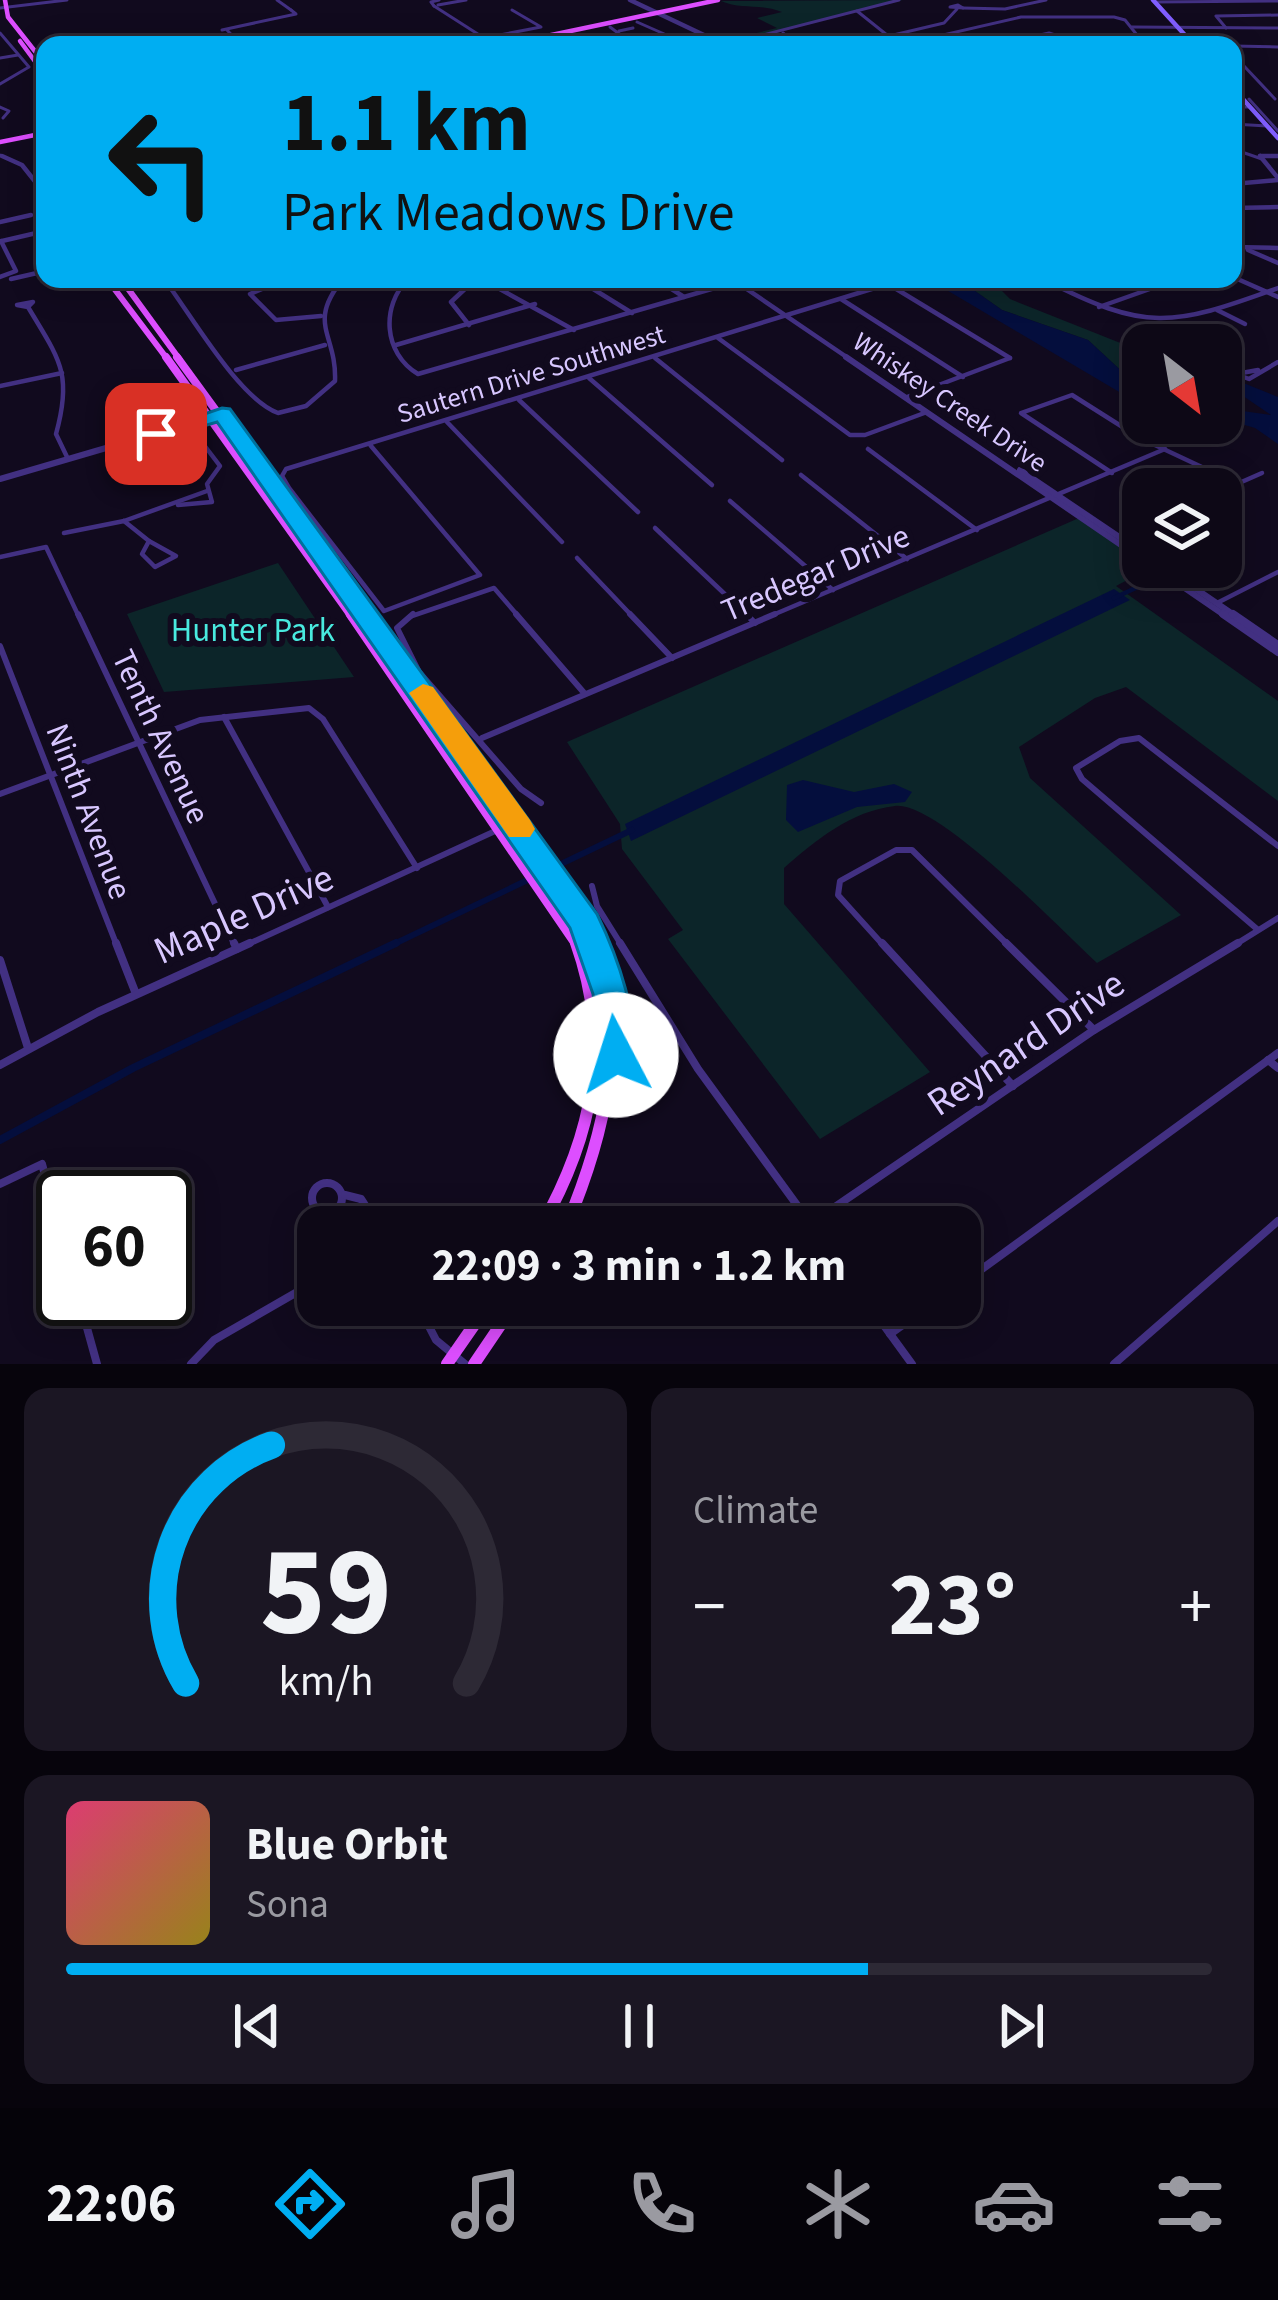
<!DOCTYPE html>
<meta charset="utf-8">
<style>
:root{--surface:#0d0816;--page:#1b1623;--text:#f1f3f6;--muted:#9a9aa1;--line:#2d2935;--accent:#00aef2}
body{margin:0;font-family:"Source Sans 3",sans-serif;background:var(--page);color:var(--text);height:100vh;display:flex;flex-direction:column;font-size:45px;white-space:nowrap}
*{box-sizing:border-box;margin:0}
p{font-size:39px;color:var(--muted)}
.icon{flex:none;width:66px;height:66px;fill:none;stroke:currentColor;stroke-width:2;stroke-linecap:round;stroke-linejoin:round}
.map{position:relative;height:1364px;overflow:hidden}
.drawer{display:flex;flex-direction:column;gap:24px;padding:24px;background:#07040c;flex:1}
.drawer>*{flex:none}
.guide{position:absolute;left:36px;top:36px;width:1206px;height:252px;border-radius:24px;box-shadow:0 6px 30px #0003,0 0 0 3px var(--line);background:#00aef2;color:#111;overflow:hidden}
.needle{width:78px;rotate:149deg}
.controls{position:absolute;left:1122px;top:324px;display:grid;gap:24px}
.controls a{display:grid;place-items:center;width:120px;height:120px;border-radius:24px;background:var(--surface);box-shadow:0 6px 30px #0003,0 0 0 3px var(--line);font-size:60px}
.speed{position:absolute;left:36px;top:1170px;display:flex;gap:24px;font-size:60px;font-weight:700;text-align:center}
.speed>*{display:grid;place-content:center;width:156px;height:156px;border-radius:50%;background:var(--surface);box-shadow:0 6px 30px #0003,0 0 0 3px var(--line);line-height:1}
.speed .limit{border:6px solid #111;border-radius:18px;background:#fff;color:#111}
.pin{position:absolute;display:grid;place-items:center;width:102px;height:102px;color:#fff;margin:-51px;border-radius:24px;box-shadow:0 6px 18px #0006}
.me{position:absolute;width:132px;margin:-66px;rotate:355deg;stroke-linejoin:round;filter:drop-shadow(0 0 9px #0008)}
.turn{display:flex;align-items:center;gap:42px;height:252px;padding:0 48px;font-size:54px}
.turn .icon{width:156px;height:156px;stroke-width:2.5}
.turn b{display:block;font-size:84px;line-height:102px}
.big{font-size:90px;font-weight:700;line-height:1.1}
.drawer .widget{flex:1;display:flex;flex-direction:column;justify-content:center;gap:18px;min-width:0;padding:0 42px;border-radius:24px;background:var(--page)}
.drawer .dial{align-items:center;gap:0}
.dial svg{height:312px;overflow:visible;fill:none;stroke:var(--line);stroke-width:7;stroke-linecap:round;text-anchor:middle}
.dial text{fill:var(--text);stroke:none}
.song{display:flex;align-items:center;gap:36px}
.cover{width:144px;height:144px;border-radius:18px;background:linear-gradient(135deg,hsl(340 70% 55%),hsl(50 70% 35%))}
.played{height:12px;border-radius:6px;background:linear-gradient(90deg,var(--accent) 70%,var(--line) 70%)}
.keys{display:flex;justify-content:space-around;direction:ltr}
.heat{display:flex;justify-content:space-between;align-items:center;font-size:66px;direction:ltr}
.drawer .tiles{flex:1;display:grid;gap:24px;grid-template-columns:1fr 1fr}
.widget:last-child{grid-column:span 2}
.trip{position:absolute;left:297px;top:1206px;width:684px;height:120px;border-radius:24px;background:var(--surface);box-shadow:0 6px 30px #0003,0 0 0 3px var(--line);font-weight:700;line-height:120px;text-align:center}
.tabs{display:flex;height:192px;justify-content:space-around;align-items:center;background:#050309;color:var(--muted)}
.tabs .icon{width:84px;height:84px}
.tabs .on{color:var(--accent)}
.tabs b{font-size:54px;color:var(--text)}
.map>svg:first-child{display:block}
.green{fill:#0c2529}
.water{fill:#040e3d}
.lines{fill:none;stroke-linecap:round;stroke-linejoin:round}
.canal-far2{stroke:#040e3d;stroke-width:4.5}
.canal-far1{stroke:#040e3d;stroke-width:6}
.canal{stroke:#040e3d;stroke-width:8}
.minor-far3{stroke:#423082;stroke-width:3}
.minor-far2{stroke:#423082;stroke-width:4.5}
.minor-far1{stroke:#423082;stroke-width:6}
.minor{stroke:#423082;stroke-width:8}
.tertiary-far2{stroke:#423082;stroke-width:4.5}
.tertiary-far1{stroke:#423082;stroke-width:6}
.tertiary{stroke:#423082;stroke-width:8}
.secondary{stroke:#805eff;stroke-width:4.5}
.primary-far4{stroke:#dd4eff;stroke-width:4.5}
.primary-far3{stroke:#dd4eff;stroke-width:6}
.primary-far2{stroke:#dd4eff;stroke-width:8}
.primary-far1{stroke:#dd4eff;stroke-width:9}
.primary{stroke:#dd4eff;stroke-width:12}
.route{fill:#00aef2;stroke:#00719d;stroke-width:3}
.slow{fill:#f59e0b}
.labels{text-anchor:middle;stroke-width:12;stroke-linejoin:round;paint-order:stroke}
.far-street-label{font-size:27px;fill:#d8c7ff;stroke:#110a1e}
.street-label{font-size:33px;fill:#d8c7ff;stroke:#110a1e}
.park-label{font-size:33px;fill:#49eadf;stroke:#110a1e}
.near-street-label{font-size:39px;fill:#d8c7ff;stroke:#110a1e}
</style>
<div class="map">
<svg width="1278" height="1364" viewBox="0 0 1278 1364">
<rect width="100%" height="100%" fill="#110a1e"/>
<g class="green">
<path d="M903 0C843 13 789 31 729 45L719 42 777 28 757 18 782 12C759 3 741 10 721 1Z"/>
<path d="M958 279H990L1010 299 1143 352V391L1088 340 1002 310Z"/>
<path d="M1079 518 1150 568 1116 586 1278 701V801L1126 687 1095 698 1019 747 1030 778 1181 915 1097 963C1061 930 938 801 895 806 851 811 816 840 784 868V904L930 1072 820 1139 668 939 683 930 622 849 620 824 567 742Z"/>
<path d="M278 563 354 677 164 692 127 614Z"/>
</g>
<g class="water">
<path d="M928 279H958L1002 310 1088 340 1143 391V406Z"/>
<path d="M1221 374 1278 397V444L1255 428 1221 418V408L1271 415 1224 383Z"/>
<path d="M1114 589 1130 600 631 841 625 824Z"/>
<path d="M803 780 854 792 894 784 912 792 905 802 857 807 798 832 786 820 787 785Z"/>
</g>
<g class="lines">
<path class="canal-far2" d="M1114 598 1140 586"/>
<path class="canal-far1" d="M390 946 632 830"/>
<path class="canal" d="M0 1140 133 1068 396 943"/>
<g class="minor-far3">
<path d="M277 0 291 10"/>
<path d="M1155 2 1278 1"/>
<path d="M438 5 466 0"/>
<path d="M958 5 963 8 950 7Z"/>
<path d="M434 6 484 38 541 27 512 10"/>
<path d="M434 6 431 2 439 0"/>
<path d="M0 8 67 0"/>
<path d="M963 8 1005 9 1046 0"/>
<path d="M857 11 887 35"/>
<path d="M637 22 687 44"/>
<path d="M610 27 634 45"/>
<path d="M1132 27 1278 28"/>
<path d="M1226 28 1216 16 1278 15"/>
<path d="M222 30 296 14 291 10"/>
<path d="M227 30 241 45"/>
<path d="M619 31 633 28"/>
<path d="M0 33 29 67 0 84"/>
<path d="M783 33 797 45"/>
<path d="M936 39 951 45"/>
<path d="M464 40 479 45"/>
<path d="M630 41 663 34"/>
<path d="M917 41 1021 17H1114L1125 20 1145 45"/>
<path d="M724 45 899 0"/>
<path d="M851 45 944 23 957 9"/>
<path d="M995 45 1049 33 1086 45"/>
<path d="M1233 46 1278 47"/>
<path d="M0 58 18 55"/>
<path d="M1244 66 1275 99"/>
<path d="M1249 99 1278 131"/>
<path d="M0 107 9 111 3 118"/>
<path d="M1233 107H1250"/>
<path d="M1233 124 1267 126"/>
<path d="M1233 149 1262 159"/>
<path d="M0 155 9 159"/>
<path d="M1260 156H1278"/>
</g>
<g class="minor-far2">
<path d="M2 156 22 165 45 194"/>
<path d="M1260 156 1278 178"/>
<path d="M1260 156H1278"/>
<path d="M1233 184 1278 180"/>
<path d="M1233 208 1278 207"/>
<path d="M0 222 31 215"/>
<path d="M2 241 45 231"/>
<path d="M1233 247 1278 248"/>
<path d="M1248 250 1278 263"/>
<path d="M0 277 16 271 1 241"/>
<path d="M11 279 37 273"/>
<path d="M174 279 169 286C194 320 240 399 278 413L306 406 335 381C337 334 306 324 343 279"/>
<path d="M286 279 250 294 276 320 321 316"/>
<path d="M408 279C381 306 383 353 418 374L746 279"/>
<path d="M577 279 632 313"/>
<path d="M656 279 684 297"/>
<path d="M1043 279C1146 332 1171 327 1278 288"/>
<path d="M841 299 963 377"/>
<path d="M33 302 28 307 17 305Z"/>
<path d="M28 307C59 359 73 373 56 434L68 459"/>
<path d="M1099 307 1178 279"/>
<path d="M1217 310 1245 324"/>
<path d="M469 325 451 302 467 287 487 282 574 330"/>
<path d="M718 338 850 435H865L927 412"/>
<path d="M396 345 535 304"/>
<path d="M655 358 782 460"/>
<path d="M236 370 325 345"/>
<path d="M1258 370 1236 374 1249 379 1278 362"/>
<path d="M589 378 712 485"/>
<path d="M0 386 62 373"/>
<path d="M907 397 1010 358"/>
<path d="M519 400 638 512"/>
<path d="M447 422 562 542"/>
<path d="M371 446 480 575 384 611 289 488 282 476 286 469 888 284 1010 358"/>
<path d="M868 449 977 530"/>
<path d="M1112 473 1021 413 1072 395 1140 438 1238 484"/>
<path d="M801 475 907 559"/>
<path d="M1221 491 1262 473"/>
<path d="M730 501 833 590"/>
<path d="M178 505 212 502 207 484 220 466 188 424"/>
<path d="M124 521 149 541"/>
<path d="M655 528 749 617"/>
<path d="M64 533 124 521 207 491"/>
<path d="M149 541 176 556 155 567 142 554Z"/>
<path d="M0 557 46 547 79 617"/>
<path d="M577 558 633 617"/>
<path d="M1217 603 1278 572"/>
<path d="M409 617 494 588 519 617"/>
<path d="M768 617 1165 449"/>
</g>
<g class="minor-far1">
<path d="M78 614 235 946"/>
<path d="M413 614 397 628 419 672 521 789 541 803"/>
<path d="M516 614 585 694"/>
<path d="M630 614 672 658"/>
<path d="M746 614 755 623"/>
<path d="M0 646 117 946"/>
<path d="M224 717 328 907"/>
<path d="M482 738 775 614"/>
<path d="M0 794 200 720 309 708 323 719 417 868"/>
<path d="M592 886 597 906 622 946"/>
<path d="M1257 929 1082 779 1076 768 1120 741 1139 738 1278 846"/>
<path d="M244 946 515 822"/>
<path d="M884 946 838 895 840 881 896 850H912L1009 946"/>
<path d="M1233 946 1278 918"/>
</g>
<g class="minor">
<path d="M116 943 136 994"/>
<path d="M234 943 237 949"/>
<path d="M620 943 698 1069 813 1227"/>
<path d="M882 943 1013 1086"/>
<path d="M1006 943 1094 1030"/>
<path d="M0 960 28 1048"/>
<path d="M1268 1060 1278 1068"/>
<path d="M0 1065 98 1012 250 943"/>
<circle cx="327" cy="1198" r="15"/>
<path d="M0 1184 42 1164 63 1241"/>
<path d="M345 1195 361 1199 379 1227"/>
<path d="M810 1224 1094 1030 1238 943"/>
<path d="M960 1285 1278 1053"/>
<path d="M79 1299 97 1364"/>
<path d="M418 1305 436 1340 465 1364"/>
<path d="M869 1305 912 1364"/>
<path d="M890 1334 931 1305"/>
<path d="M191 1364 214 1340 318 1280"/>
<path d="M1114 1364 1278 1221"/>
</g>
<g class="tertiary-far2">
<path d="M630 0 725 45"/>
<path d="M1233 277 1278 297"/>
<path d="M732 279 851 360"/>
</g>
<g class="tertiary-far1">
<path d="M846 357 1143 560"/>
<path d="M1020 470 1143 553"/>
<path d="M0 479 212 417"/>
<path d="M1154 567 1227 617"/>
<path d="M1164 567 1237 617"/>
</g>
<g class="tertiary">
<path d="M1223 614 1278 652"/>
<path d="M1233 614 1278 645"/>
</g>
<g class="secondary">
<path d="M1153 0 1194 45"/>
<path d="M1233 88 1278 138"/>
</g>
<g class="primary-far4">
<path d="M5 0 8 17 45 64"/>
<path d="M20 41 45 75"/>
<path d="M504 45 718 0"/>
<path d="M37 71 45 89"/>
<path d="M0 142 45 133"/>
</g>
<g class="primary-far3">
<path d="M107 279 168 360"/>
<path d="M121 279 180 360"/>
</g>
<g class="primary-far2">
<path d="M166 357 352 617"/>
<path d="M177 357 366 617"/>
</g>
<g class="primary-far1">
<path d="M350 614 577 946"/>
<path d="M363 614 571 901 594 946"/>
</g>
<g class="primary">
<path d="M541 1227C593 1135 612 1044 576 943"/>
<path d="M566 1227C606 1131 627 1044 593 943"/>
<path d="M447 1364 488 1305"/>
<path d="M474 1364 514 1305"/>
</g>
</g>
<path class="route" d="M222 408 230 409 597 914C614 949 646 1029 628 1066L616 1071 603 1066 593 994 570 928 217 422 156 440 145 434Z"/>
<path class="slow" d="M423 684 433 687 530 820 535 829 530 837H509L409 693Z"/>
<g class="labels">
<g class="far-street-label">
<text transform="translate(531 374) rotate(-17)" y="9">Sautern Drive Southwest</text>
<text transform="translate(950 402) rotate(34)" y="9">Whiskey Creek Drive</text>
</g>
<g class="street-label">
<text transform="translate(815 572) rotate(-23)" y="12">Tredegar Drive</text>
<text transform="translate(162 736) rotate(65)" y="12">Tenth Avenue</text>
<text transform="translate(90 811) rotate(69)" y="12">Ninth Avenue</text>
</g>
<g class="park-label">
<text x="253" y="641">Hunter Park</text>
</g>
<g class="near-street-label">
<text transform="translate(243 913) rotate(-24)" y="14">Maple Drive</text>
<text transform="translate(1025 1042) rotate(-34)" y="14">Reynard Drive</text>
</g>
</g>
</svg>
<div class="controls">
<a><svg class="needle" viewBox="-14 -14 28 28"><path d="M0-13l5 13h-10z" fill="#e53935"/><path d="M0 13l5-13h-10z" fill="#9a9aa1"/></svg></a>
<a><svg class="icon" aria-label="layers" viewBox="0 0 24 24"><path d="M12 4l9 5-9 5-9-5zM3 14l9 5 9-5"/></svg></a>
</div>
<div class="speed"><div class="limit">60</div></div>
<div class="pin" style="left:156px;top:434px;background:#d93025"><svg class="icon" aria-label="arrive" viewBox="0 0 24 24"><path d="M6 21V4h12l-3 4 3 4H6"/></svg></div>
<svg class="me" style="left:616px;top:1055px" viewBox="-20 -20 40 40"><circle r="19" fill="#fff"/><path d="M0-13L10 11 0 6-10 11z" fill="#00aef2"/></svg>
<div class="trip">22:09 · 3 min · 1.2 km</div>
<div class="guide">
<div class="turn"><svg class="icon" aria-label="left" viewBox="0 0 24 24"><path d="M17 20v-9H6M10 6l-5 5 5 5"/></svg><div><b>1.1 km</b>Park Meadows Drive</div></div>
</div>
</div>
<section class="drawer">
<div class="tiles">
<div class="widget dial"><svg viewBox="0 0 100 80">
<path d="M14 69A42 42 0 1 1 86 69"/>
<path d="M14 69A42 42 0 0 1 36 8" stroke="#00aef2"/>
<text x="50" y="56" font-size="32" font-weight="700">59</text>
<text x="50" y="72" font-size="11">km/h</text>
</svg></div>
<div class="widget"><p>Climate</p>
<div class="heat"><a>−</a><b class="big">23°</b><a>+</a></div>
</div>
<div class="widget">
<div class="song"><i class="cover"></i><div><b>Blue Orbit</b><p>Sona</p></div></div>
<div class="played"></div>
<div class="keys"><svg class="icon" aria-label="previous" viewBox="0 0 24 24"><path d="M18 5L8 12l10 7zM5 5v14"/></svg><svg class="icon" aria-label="pause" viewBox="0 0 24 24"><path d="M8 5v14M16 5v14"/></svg><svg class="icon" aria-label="next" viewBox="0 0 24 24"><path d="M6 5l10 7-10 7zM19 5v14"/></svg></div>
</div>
</div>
</section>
<nav class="tabs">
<b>22:06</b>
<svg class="icon on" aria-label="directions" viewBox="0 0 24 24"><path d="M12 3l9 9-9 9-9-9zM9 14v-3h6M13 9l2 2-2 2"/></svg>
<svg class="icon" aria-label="music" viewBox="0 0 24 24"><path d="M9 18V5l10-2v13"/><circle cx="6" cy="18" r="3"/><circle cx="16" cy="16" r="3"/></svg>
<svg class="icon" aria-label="phone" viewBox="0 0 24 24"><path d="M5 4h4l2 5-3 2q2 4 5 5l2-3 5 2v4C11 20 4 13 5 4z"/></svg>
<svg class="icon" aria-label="climate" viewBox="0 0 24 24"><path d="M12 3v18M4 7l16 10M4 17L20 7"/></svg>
<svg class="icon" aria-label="car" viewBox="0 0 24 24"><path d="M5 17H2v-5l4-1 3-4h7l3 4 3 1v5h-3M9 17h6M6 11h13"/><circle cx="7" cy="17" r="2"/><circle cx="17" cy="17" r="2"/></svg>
<svg class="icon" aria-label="filters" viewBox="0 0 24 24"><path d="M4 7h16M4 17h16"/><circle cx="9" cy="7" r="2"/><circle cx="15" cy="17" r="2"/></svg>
</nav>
